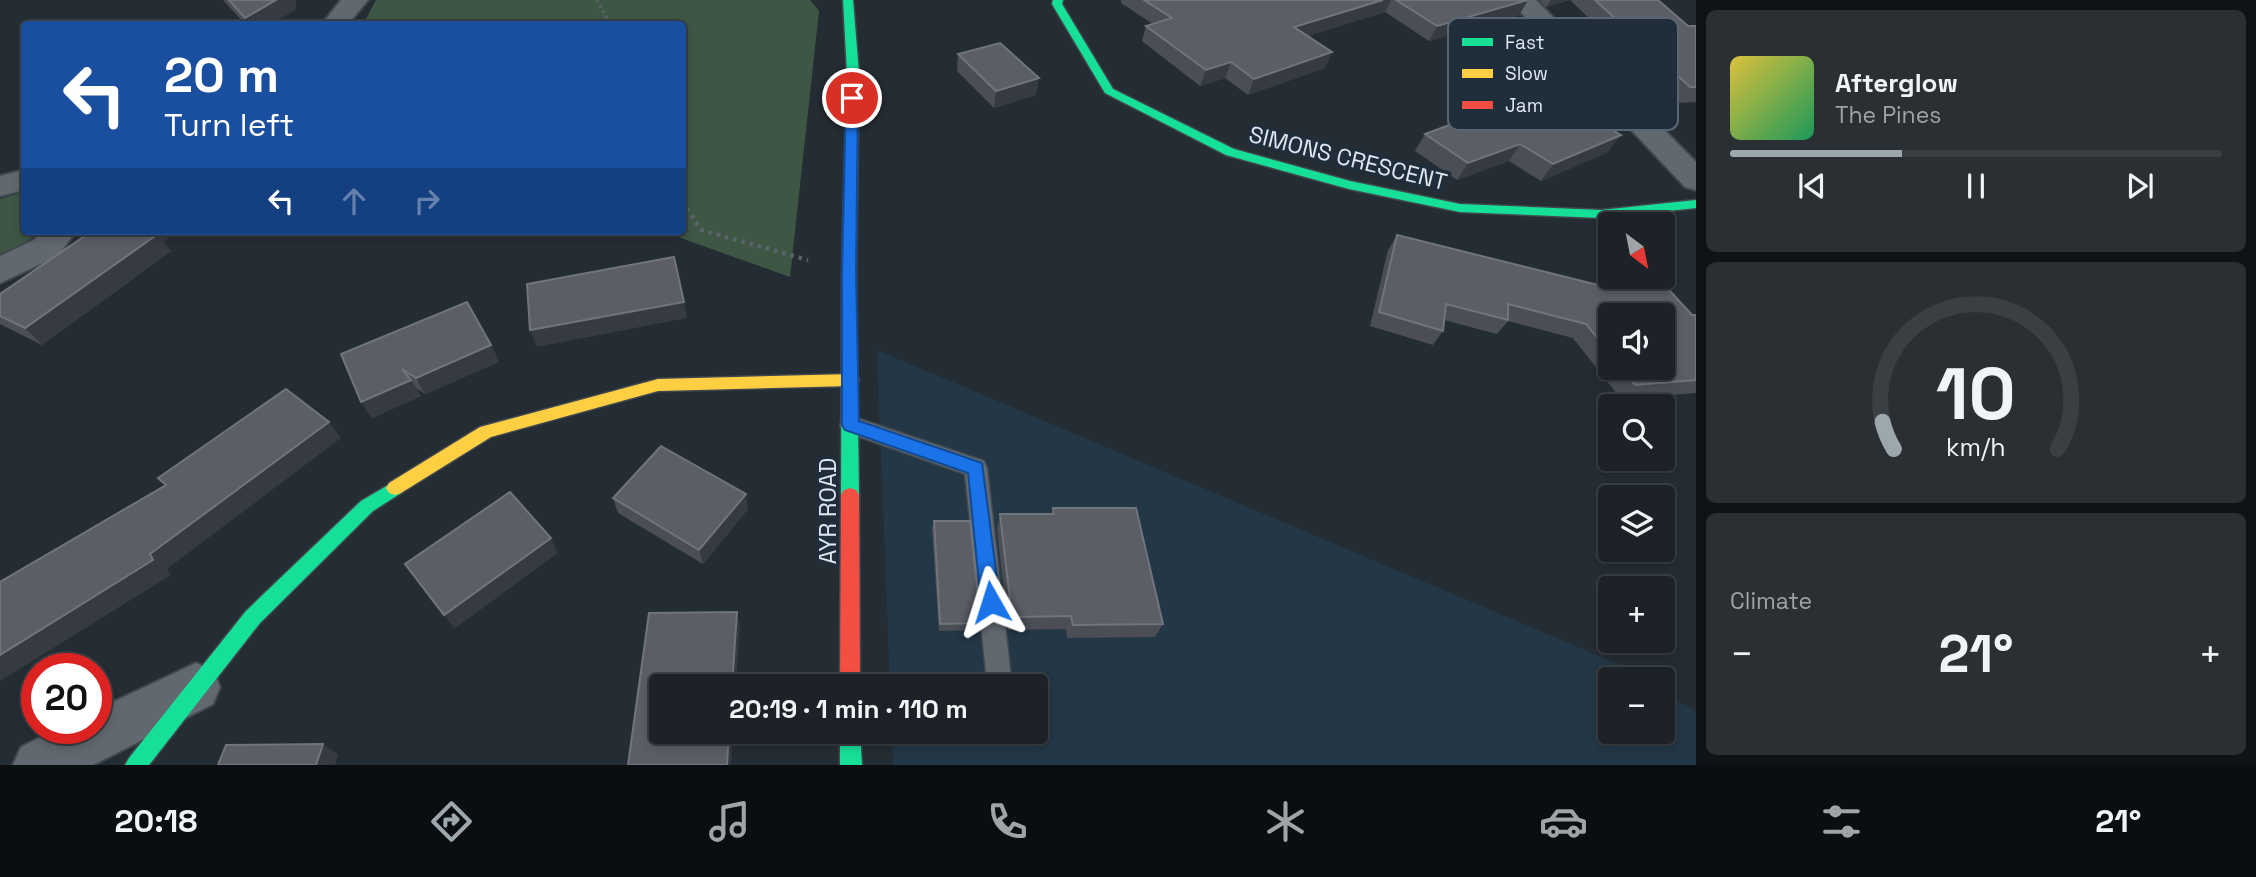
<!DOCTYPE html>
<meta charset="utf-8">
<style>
:root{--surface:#1c2227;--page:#292f33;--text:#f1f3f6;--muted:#a0a4a7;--line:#3a3f44;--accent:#9da7ae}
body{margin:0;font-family:"Space Grotesk",sans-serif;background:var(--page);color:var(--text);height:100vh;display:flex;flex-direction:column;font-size:26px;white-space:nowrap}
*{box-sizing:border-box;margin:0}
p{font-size:23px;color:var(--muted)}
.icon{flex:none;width:38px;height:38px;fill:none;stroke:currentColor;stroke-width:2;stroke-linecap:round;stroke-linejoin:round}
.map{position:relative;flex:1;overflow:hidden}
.drawer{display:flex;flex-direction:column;gap:10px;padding:10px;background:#0f1315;width:560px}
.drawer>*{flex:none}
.hud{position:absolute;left:21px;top:21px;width:665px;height:214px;border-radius:7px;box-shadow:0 4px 10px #0003,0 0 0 2px var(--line);background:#1a4fa0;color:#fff;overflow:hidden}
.needle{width:46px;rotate:148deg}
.controls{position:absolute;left:1598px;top:212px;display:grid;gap:14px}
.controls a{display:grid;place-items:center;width:77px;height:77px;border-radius:7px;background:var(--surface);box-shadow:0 4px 10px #0003,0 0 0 2px var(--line);font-size:35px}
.speed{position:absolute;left:21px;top:653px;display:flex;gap:14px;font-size:35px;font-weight:700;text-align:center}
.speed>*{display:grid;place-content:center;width:91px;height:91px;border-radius:50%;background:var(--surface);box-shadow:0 4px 10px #0003,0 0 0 2px var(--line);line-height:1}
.speed .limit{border:10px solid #d22;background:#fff;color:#111}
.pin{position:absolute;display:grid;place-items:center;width:60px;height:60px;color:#fff;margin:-30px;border:4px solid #fff;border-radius:50%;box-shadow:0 2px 7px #0007}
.me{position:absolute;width:77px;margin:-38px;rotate:354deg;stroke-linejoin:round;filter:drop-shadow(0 0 5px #0008)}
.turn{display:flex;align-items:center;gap:24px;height:147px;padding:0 28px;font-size:32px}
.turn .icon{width:91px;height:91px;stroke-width:2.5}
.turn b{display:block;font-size:49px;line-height:60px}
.lanes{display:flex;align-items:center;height:66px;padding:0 28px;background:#0003;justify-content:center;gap:35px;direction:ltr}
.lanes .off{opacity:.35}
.big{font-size:52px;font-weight:800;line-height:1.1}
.drawer .card{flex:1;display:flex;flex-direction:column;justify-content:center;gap:10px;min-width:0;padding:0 24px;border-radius:10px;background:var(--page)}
.drawer .dial{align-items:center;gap:0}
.dial svg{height:182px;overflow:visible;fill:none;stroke:var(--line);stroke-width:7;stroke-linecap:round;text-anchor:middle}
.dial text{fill:var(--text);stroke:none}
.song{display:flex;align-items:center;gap:21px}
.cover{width:84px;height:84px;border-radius:10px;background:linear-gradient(135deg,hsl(50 70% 55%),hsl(150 70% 35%))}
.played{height:7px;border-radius:4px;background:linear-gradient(90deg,var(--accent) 35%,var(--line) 35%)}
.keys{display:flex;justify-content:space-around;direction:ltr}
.heat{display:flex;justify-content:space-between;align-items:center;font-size:38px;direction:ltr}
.trip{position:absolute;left:649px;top:674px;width:399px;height:70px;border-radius:7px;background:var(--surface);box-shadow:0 4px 10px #0003,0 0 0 2px var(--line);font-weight:800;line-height:70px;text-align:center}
.tabs{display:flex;height:112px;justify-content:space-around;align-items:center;background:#0b0e10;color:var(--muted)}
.tabs .icon{width:49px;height:49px}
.tabs .current{color:var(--accent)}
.tabs b{font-size:32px;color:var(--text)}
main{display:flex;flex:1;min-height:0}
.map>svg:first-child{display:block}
.built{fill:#233746}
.green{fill:#3e5644}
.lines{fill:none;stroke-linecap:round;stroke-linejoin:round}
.lane-casing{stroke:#40484e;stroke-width:3}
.street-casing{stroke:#40484e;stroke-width:4}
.fast-casing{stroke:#40484e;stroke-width:3}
.slow-casing{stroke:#40484e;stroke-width:3}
.jam-casing{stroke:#40484e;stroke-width:3}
.path-far1{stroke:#5c6369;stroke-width:3.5;stroke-dasharray:2.5 3.5;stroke-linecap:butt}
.path{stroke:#5c6369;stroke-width:4.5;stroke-dasharray:3.5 5;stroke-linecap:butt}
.lane{fill:#61686f;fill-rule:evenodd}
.street{fill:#61686f;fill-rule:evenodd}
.fast{fill:#16e098;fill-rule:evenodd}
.slow{fill:#ffcf43;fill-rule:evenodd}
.jam{fill:#f24e42;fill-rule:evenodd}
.wall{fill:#4c4e56;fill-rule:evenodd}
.shaded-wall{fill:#363a41}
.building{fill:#5c5e66;stroke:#70747c;stroke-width:2}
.route{fill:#1a73e8;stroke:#114b97;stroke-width:2}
.labels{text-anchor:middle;stroke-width:7;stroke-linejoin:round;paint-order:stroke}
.street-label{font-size:23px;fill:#dee8f0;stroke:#1f2e3a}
.key{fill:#1f2e3a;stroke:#586671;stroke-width:2}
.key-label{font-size:19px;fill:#dee8f0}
</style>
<main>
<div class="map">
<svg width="1696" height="765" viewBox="0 0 1696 765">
<rect width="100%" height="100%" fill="#252d34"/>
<path class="built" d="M877 350 1625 667 1644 679H1610V732H1662L1663 691 1696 712V765H893L892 732H1036V686H890Z"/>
<g class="green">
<path d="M376 0H810L819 11 790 277 675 236 673 231H682V24H379L366 19Z"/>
<path d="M24 192V231H42L0 260V199Z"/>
</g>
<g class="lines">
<defs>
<path id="lane" d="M851 416 984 461 987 468 1012 686H968L972 677 986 672 965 474 843 431 840 425 843 419Z"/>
<g id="street">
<path d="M341 0H368L348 24H322Z"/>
<path d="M1509 0H1536L1696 162V190L1685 187Z"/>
<path d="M24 170V190L0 196V176Z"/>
<path d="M41 231H76L58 256 0 283V256L34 240Z"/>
<path d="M196 663 213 670 220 687 213 704 93 765H13L21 747 59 728H96V710Z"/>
</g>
<g id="fast">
<path d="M843 0H853L859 73 856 272 859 495 856 500 850 502 844 500 841 495 842 272 847 73Z"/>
<path d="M1053 0H1063L1062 4 1113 89 1234 149 1350 181 1460 204 1601 210 1696 200V208L1601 218 1460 212 1349 189 1226 155 1105 93 1052 4Z"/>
<path d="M395 481 401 483 404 488 401 493 373 511 260 623 149 765H125L129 758 246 611 361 501Z"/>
<path d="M840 732H860L862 765H840Z"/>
</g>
<path id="slow" d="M851 374 857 376 859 380 857 384 851 386 658 391 491 437 401 493 395 495 389 493 386 488 389 483 480 427 658 379Z"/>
<path id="jam" d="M850 488 856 490 859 495 860 686H840L841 495 844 490Z"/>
</defs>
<use href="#lane" class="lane-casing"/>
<use href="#street" class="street-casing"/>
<use href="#fast" class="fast-casing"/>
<use href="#slow" class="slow-casing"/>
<use href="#jam" class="jam-casing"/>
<path class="path-far1" d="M597 0 610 24"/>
<path class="path" d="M682 201 701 230 808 260"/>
<use href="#lane" class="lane"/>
<use href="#street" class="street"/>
<use href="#fast" class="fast"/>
<use href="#slow" class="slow"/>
<use href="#jam" class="jam"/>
</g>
<g class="wall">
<path d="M223 0H296L295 10 270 24H245Z"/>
<path d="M1121 0H1528L1519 15 1429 41 1385 12 1307 36 1332 52 1325 68 1248 95 1225 78 1200 86 1142 41 1146 26 1153 24 1121 3Z"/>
<path d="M1539 0H1658L1688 26H1696V102L1678 103 1570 0 1546 7Z"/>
<path d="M958 54 1036 95 994 108 957 71Z"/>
<path d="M1425 134 1608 152 1541 181 1509 161 1457 180 1415 151Z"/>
<path d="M90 231H173L164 242 171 251 42 345 0 324V294L86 235Z"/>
<path d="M1397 235 1692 315H1696V393L1621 399 1573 338 1508 321 1497 334 1444 320 1443 331 1433 345 1370 326 1388 250ZM1610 315 1662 368H1610Z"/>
<path d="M491 345 499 362 425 394 416 388 421 396 372 418 361 402 341 354Z"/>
<path d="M613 498 748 509 703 564 618 513Z"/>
<path d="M1053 508 1163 624 1155 637 1067 638 1066 629 1008 630 997 529 1000 514H1051Z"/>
<path d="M934 521 981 623 979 630 939 631 932 529Z"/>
</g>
<g class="shaded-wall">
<path d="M276 0H296L295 10 270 24H248L245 18Z"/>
<path d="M1383 0H1391L1385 12 1287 43 1294 27Z"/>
<path d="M1528 0 1519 15 1429 41 1437 26Z"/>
<path d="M1551 0H1570L1546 7Z"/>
<path d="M1332 52 1325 68 1248 95 1254 79Z"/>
<path d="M1231 62 1225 78 1200 86 1206 70Z"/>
<path d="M1039 78 1036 95 994 108 996 91Z"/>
<path d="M1621 135 1608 152 1541 181 1553 164Z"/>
<path d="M1520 144 1509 161 1457 180 1468 163Z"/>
<path d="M149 231H173L164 242 171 251 42 345 25 328Z"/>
<path d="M684 302 687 318 537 347 530 330Z"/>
<path d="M491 345 499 362 425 394 416 378Z"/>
<path d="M411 380 421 396 372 418 361 402Z"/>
<path d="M329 422 341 438 167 569 171 575 0 681V655Z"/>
<path d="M746 494 748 509 703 564 699 550Z"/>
<path d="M551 538 558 553 454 629 444 615Z"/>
<path d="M737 612 740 625 736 686H732Z"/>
<path d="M729 732H733L731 765H727Z"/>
<path d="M323 744 338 755 335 765H316Z"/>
</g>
<g class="building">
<path d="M229 0H276L245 18Z"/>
<path d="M1144 0H1383L1294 27 1332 52 1254 79 1231 62 1206 70 1146 26 1172 18Z"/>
<path d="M1396 0H1528L1437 26Z"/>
<path d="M1595 0H1658L1688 26H1696V87H1690Z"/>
<path d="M1000 43 1039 78 996 91 958 54Z"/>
<path d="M1543 90 1621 135 1553 164 1520 144 1468 163 1425 134Z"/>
<path d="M90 231H151L158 234 25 328 0 316V294L86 235Z"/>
<path d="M1397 235 1594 284 1661 281 1692 315H1696V380L1635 385 1621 368H1662V315H1610V354L1586 324 1508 304V320L1446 304 1443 331 1379 312Z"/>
<path d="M674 257 684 302 530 330 527 284Z"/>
<path d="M467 302 491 345 416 378 402 369 411 380 361 402 341 354Z"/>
<path d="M286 389 329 422 150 554 153 560 0 655V582L166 485 158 478Z"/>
<path d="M661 446 746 494 699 550 613 498Z"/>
<path d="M510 492 551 538 444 615 405 564Z"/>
<path d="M1053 508H1136L1163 624 1073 625 1071 616 1012 617 1000 514H1054Z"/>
<path d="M934 521H970L981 623 940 624Z"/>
<path d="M737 612 732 686H662V732H729L727 765H628L649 613Z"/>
<path d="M323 744 316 765H218L226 745Z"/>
</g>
<path class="route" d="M852 94 858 98 856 272 859 421 982 463 1000 602 998 609 991 611 984 609 981 602 968 473 845 430 842 425V272L846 98Z"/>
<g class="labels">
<g class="street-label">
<text transform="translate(1348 158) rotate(14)" y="8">SIMONS CRESCENT</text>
<text transform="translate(828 511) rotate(-90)" y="8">AYR ROAD</text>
</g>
</g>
<rect x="1448" y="18" width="230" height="112" rx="10" class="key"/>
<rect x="1462" y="38" width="31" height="8" fill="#16e098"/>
<rect x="1462" y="69" width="31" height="9" fill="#ffcf43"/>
<rect x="1462" y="101" width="31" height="8" fill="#f24e42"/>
<g class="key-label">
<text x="1505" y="49">Fast</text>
<text x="1505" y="80">Slow</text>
<text x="1505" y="112">Jam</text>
</g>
</svg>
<div class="controls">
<a><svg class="needle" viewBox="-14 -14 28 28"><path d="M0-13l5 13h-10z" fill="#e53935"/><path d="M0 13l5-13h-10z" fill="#a0a4a7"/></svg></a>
<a><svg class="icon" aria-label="sound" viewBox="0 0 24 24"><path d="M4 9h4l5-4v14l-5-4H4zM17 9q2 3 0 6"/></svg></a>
<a><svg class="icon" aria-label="search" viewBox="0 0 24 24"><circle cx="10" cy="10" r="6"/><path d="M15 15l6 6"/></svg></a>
<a><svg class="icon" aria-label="layers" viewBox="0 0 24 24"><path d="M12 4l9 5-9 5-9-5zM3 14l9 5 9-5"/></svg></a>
<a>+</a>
<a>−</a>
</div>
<div class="speed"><div class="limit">20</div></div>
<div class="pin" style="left:852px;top:98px;background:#d93025"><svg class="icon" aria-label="arrive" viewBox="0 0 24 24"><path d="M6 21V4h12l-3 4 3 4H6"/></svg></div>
<svg class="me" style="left:991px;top:602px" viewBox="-20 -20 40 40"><path d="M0-17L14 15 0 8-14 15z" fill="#1a73e8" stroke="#fff" stroke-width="4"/></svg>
<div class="trip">20:19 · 1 min · 110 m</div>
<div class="hud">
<div class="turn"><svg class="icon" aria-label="left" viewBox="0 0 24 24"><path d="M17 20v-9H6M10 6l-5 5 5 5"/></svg><div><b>20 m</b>Turn left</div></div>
<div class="lanes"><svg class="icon" aria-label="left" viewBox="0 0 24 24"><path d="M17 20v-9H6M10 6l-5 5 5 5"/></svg><svg class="icon off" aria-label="ahead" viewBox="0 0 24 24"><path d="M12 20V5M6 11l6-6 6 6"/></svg><svg class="icon off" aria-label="right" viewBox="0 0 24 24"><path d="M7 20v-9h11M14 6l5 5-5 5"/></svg></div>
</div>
</div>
<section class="drawer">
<div class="card">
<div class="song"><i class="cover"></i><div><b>Afterglow</b><p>The Pines</p></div></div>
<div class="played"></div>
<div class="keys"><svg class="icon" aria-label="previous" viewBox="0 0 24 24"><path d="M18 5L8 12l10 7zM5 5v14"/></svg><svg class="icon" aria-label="pause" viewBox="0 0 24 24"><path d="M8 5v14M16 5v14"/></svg><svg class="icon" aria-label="next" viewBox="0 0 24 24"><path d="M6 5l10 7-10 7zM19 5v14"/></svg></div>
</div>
<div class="card dial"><svg viewBox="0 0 100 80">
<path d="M14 69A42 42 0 1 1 86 69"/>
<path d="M14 69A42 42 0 0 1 9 57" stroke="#9da7ae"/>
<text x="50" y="56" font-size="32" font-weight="700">10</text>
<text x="50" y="72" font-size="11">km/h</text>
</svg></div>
<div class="card"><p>Climate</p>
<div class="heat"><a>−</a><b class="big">21°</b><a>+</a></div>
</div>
</section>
</main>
<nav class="tabs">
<b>20:18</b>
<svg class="icon current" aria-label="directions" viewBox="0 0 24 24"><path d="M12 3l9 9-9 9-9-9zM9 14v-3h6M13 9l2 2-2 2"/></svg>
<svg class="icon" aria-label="music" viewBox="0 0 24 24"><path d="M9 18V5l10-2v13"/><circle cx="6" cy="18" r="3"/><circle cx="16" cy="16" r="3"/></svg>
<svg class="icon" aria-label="phone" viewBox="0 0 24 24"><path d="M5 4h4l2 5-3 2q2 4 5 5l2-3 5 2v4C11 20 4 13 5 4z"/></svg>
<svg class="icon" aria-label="climate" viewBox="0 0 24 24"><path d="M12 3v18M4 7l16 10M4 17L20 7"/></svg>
<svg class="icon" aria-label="car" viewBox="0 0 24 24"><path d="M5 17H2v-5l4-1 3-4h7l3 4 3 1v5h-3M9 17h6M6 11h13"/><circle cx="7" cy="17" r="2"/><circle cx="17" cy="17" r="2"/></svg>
<svg class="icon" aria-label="filters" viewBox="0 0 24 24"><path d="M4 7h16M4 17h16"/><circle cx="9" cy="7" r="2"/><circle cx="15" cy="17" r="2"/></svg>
<b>21°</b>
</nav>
